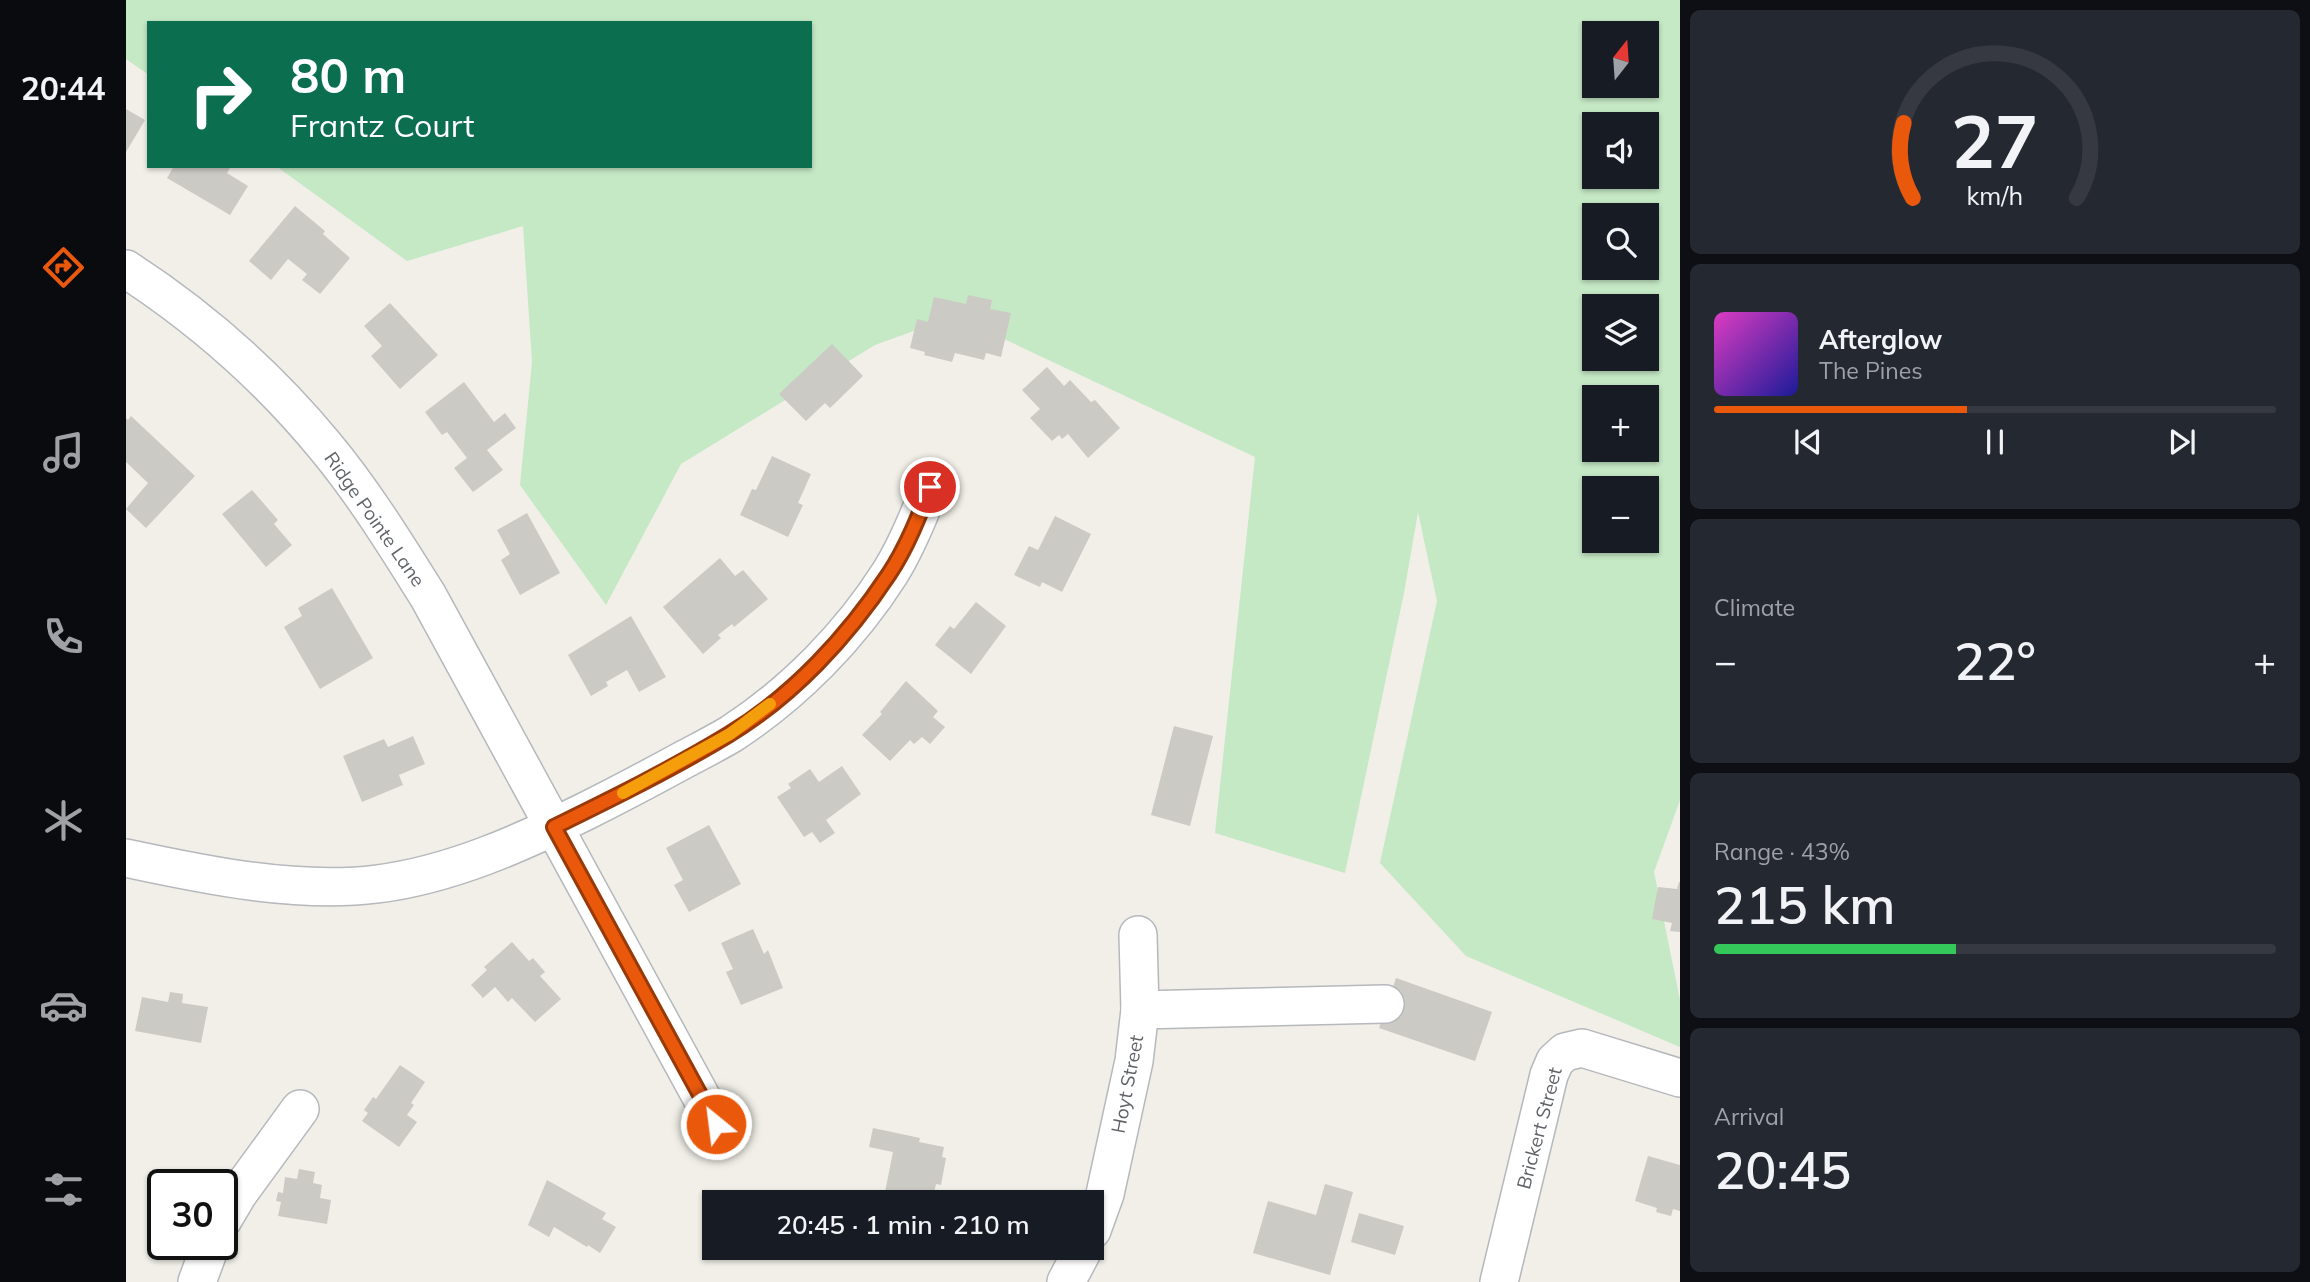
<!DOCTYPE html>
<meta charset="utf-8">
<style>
:root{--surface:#171b24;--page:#242831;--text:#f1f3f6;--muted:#9ea1a6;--line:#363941;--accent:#ea580c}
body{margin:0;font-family:Mulish,sans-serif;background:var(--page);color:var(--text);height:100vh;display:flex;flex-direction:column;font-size:26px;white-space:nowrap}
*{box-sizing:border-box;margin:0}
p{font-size:23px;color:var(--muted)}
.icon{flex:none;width:38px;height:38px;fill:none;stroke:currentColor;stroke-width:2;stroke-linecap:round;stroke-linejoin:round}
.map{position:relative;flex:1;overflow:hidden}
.side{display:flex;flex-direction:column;gap:10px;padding:10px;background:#0d0f14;width:630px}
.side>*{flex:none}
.hud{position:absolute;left:21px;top:21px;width:665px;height:147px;border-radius:0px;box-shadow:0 2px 5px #0004;background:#0b6e4f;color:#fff;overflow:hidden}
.needle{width:46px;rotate:17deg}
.buttons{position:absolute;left:1456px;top:21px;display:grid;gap:14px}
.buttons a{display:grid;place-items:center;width:77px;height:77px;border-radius:0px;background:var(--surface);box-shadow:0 2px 5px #0004;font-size:35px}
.speed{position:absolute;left:21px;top:1169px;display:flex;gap:14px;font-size:35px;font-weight:700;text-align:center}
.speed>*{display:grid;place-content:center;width:91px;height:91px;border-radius:50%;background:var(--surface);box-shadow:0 2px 5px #0004;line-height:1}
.speed .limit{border:4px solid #111;border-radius:10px;background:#fff;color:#111}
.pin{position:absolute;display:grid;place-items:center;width:60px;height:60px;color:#fff;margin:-30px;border:4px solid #fff;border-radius:50%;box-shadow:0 2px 7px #0007}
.me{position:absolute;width:77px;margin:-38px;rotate:331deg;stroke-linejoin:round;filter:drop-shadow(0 0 5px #0008)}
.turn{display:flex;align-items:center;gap:24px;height:147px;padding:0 28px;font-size:32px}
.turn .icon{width:91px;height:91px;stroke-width:2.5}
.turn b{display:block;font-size:49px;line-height:60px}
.big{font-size:52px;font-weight:600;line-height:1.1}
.side .card{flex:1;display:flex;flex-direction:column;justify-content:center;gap:10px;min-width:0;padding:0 24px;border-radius:10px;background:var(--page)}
.side .dial{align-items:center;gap:0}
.dial svg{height:182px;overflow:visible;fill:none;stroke:var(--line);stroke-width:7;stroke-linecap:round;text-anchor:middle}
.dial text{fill:var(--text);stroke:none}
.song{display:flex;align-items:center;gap:21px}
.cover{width:84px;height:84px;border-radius:10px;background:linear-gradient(135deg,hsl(310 70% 55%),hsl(240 70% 35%))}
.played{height:7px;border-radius:4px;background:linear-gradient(90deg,var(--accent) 45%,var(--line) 45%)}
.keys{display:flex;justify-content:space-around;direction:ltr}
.heat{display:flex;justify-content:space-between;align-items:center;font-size:38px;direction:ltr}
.charge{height:10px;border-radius:5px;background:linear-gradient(90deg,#34c759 43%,var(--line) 0)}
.trip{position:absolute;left:576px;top:1190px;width:402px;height:70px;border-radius:0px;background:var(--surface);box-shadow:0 2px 5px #0004;font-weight:600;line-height:70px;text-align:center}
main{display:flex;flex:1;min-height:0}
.dock{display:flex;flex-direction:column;width:126px;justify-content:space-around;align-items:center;background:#090b0e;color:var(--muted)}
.dock .icon{width:49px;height:49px}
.dock .selected{color:var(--accent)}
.dock b{font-size:32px;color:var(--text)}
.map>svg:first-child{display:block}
.green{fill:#c5e8c5;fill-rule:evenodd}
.building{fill:#cccac5}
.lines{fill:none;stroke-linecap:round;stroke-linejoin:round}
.minor-casing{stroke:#b5b8bc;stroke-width:40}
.minor{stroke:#fff;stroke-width:37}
.route-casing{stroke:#983908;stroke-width:18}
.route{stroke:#ea580c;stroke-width:12}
.slow{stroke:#f59e0b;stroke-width:12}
.labels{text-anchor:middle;stroke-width:7;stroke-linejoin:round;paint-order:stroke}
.street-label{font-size:19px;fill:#5f6368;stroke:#fff}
</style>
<main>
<nav class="dock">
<b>20:44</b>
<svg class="icon selected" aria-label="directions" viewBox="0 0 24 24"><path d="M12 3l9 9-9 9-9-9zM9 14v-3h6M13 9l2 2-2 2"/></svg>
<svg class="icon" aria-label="music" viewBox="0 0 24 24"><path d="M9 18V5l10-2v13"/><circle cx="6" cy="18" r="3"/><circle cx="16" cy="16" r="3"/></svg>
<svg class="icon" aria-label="phone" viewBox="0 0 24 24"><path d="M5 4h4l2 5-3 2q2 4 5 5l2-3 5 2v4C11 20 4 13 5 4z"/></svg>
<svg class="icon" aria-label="climate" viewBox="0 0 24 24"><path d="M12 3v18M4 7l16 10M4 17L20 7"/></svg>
<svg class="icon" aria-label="car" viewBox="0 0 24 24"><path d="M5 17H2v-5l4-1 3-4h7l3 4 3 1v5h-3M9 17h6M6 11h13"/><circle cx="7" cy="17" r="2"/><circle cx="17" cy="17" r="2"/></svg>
<svg class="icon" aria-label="filters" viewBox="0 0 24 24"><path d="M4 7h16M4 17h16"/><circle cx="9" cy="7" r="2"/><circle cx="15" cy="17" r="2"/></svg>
</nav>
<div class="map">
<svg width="1554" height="1282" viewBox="0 0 1554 1282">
<rect width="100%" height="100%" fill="#f1efe8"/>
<path class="green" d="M0 0H1554V800L1528 872 1554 1000V1047L1340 956 1254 863 1311 601 1292 512 1278 593 1219 873 1089 833 1129 457 829 316 749 345 555 464 480 605 394 485 406 362 397 226 281 261 150 166H684V23H23V75L0 59ZM1468 33H1521V86H1468ZM1468 124H1521V177H1468ZM1468 215H1521V268H1468ZM1468 306H1521V359H1468ZM1468 397H1521V450H1468ZM1468 488H1521V541H1468Z"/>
<g class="building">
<path d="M0 109 19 120 0 152Z"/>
<path d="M48 166H105L101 173 122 186 104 215 41 178Z"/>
<path d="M169 206 199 231 197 234 224 258 194 294 176 280 181 274 162 259 145 280 123 261Z"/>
<path d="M842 295 866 300 864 309 885 313 875 357 860 353 858 360 829 353 826 362 798 355 799 352 784 348 791 319 802 322 808 297 840 304Z"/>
<path d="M264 303 312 355 274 389 245 356 256 346 238 326Z"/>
<path d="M706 344 737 376 704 408 699 403 680 421 653 394Z"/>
<path d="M921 367 938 386 944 380 965 402 969 400 994 428 962 458 942 434 936 439 933 435 926 441 904 418 914 409 896 390Z"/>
<path d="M338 382 368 422 379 413 390 428 361 450 377 470 347 492 328 468 341 458 321 432 316 435 299 412Z"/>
<path d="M5 416 69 476 20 528 0 509 22 483 0 462V418L2 420Z"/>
<path d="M646 456 685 474 672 503 677 505 662 537 614 515 626 489 630 490Z"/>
<path d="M126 490 152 520 148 524 166 545 140 567 96 514Z"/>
<path d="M401 513 434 573 394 595 375 560 384 554 371 530Z"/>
<path d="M929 516 965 534 936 592 916 582 914 587 888 575 903 546 912 550Z"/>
<path d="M594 558 609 576 617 570 642 599 608 627 606 624 592 635 595 638 577 654 537 607Z"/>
<path d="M206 588 247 658 194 689 158 627 176 616 172 608Z"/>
<path d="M850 602 880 626 845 674 809 645 824 626 828 629Z"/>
<path d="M505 616 540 677 513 692 501 670 480 682 482 686 465 696 442 655Z"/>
<path d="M780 681 812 711 807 717 819 727 804 744 796 737 788 744 784 740 764 761 736 735 756 714 754 712Z"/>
<path d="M1048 726 1087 736 1064 826 1025 815Z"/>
<path d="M287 736 299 764 273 775 277 785 236 802 217 756 258 739 262 747Z"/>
<path d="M716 766 735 794 700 820 709 833 694 843 686 832 678 837 651 797 665 788 662 784 684 769 693 782Z"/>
<path d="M583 825 615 884 563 912 548 885 557 880 540 848Z"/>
<path d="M1553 882H1554V932L1544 931 1546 923 1526 919 1532 887 1551 889Z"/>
<path d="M627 929 638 954 642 950 657 988 615 1005 600 972 607 969 595 943Z"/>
<path d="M386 942 403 961 407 958 419 972 414 976 435 999 409 1022 386 998 382 1002 369 987 357 998 345 985 361 970 358 967Z"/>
<path d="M1270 978 1366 1012 1349 1061 1253 1028Z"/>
<path d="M44 992 57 994 56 1003 82 1007 75 1043 9 1031 16 997 42 1002Z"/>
<path d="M274 1065 299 1082 285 1103 288 1105 281 1115 291 1122 273 1147 236 1121 242 1113 238 1110 247 1097 250 1099Z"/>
<path d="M747 1128 794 1138 793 1142 818 1147 816 1157 820 1158 815 1185 810 1184 806 1202 778 1197 777 1201 758 1197 767 1152 743 1147Z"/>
<path d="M1522 1156 1554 1165V1211L1547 1209 1545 1216 1530 1212 1531 1208 1509 1201Z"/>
<path d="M173 1169 189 1172 187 1183 196 1185 194 1198 205 1200 201 1224 152 1216 155 1202 150 1201 152 1192 157 1193 159 1177 171 1179Z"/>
<path d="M421 1180 480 1213 476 1219 490 1227 474 1253 462 1245 461 1247 428 1227 423 1237 402 1225Z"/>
<path d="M1199 1184 1227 1192 1204 1275 1127 1253 1142 1201 1190 1215Z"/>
<path d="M1233 1213 1278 1226 1269 1255 1225 1242Z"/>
</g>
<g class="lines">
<defs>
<g id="minor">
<path d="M0 269C74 317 143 378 199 446 238 493 270 545 302 596L590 1124"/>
<path d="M0 858C79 875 171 894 251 884 324 875 395 843 460 811 494 794 526 777 559 759 574 751 590 743 605 734 668 693 724 636 764 573 781 546 793 516 804 487"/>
<path d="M1014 1010 1259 1004"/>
<path d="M96 1221 112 1194 174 1109"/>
<path d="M966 1230 979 1194 1008 1061 1014 1010 1012 935"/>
<path d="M71 1282 85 1244"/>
<path d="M940 1282 958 1248"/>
<path d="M1373 1282 1423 1075 1429 1061 1439 1052 1456 1048 1554 1078"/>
</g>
</defs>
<use href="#minor" class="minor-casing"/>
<use href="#minor" class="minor"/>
</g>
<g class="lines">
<defs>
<path id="route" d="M590 1124 428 827C487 798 546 769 602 735 667 696 722 636 763 574 781 547 793 516 804 487"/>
</defs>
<use href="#route" class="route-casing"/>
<use href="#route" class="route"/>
<path class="slow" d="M497 793 604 734 644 704"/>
</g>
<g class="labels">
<g class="street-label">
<text transform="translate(249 519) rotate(55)" y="7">Ridge Pointe Lane</text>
<text transform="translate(1001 1084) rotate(-79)" y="7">Hoyt Street</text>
<text transform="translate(1413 1128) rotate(-75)" y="7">Brickert Street</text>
</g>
</g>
</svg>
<div class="buttons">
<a><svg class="needle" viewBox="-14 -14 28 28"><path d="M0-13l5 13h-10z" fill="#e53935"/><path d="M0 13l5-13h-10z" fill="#9ea1a6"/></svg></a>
<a><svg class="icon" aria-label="sound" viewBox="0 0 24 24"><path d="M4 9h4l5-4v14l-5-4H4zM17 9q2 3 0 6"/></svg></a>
<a><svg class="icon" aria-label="search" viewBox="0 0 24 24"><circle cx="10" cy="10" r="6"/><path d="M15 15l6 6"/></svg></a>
<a><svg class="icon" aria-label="layers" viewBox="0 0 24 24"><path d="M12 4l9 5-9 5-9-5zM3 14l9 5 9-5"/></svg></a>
<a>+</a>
<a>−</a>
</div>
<div class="speed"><div class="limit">30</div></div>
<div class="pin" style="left:804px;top:487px;background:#d93025"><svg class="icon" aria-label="arrive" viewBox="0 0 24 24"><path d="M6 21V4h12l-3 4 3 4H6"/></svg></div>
<svg class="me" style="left:590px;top:1124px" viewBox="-20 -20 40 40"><circle r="17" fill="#ea580c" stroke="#fff" stroke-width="3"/><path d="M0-11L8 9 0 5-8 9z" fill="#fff"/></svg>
<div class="trip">20:45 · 1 min · 210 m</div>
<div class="hud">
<div class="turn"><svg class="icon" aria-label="right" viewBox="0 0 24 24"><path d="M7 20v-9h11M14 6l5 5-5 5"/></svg><div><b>80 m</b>Frantz Court</div></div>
</div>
</div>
<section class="side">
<div class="card dial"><svg viewBox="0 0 100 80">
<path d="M14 69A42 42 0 1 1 86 69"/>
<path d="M14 69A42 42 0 0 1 10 36" stroke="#ea580c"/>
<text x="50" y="56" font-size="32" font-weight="700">27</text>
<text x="50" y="72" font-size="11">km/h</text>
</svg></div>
<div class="card">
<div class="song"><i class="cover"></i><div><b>Afterglow</b><p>The Pines</p></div></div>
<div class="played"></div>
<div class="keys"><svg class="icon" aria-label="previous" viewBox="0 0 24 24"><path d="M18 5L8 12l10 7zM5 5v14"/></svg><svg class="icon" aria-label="pause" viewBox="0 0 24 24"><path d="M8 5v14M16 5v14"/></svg><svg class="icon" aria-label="next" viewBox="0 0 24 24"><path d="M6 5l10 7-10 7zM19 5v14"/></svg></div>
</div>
<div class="card"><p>Climate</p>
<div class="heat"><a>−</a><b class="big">22°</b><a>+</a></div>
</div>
<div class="card"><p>Range · 43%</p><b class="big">215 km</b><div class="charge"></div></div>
<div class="card"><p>Arrival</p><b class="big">20:45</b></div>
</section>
</main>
